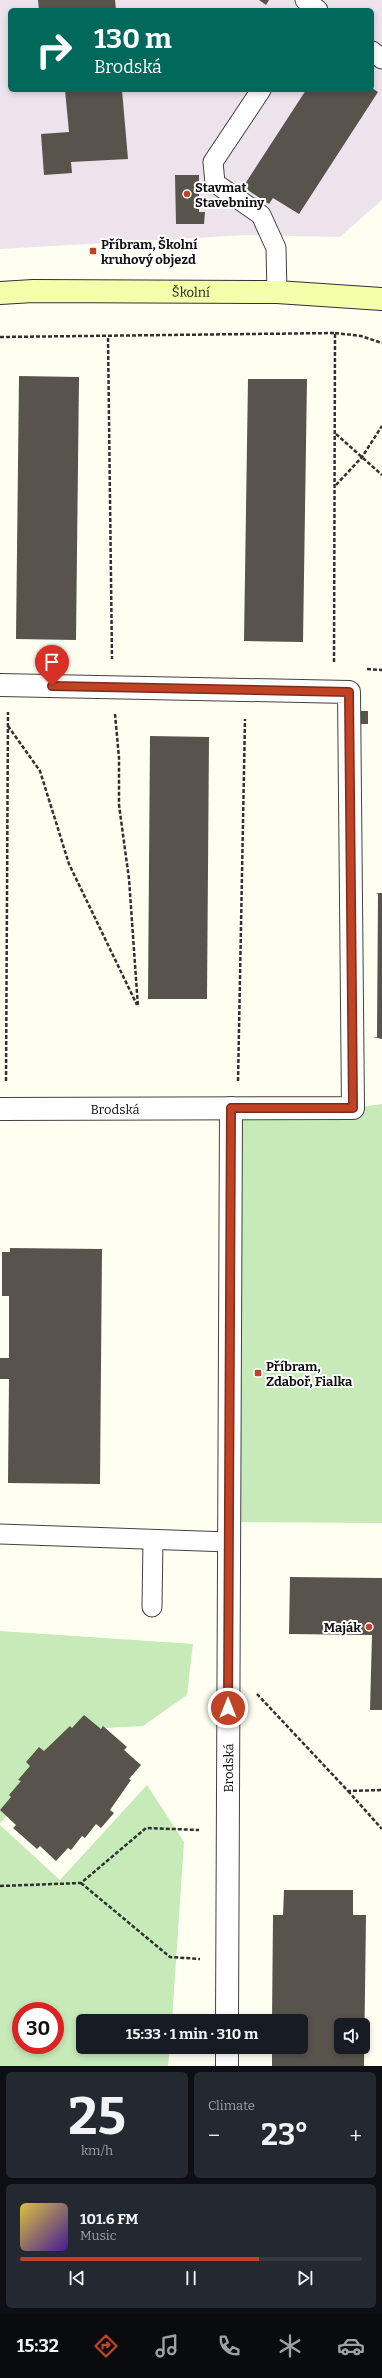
<!DOCTYPE html>
<meta charset="utf-8">
<style>
:root{--surface:#171b24;--page:#242831;--text:#f1f3f6;--muted:#9ea1a6;--line:#363941;--accent:#c04325}
body{margin:0;font-family:Bitter,serif;background:var(--page);color:var(--text);height:100vh;display:flex;flex-direction:column;font-size:15px;white-space:nowrap}
*{box-sizing:border-box;margin:0}
p{font-size:13px;color:var(--muted)}
.icon{flex:none;width:22px;height:22px;fill:none;stroke:currentColor;stroke-width:2;stroke-linecap:round;stroke-linejoin:round}
.map{position:relative;height:2066px;overflow:hidden}
.details{display:flex;flex-direction:column;gap:6px;padding:6px;background:#0d0f14;flex:1}
.details>*{flex:none}
.hud{position:absolute;left:8px;top:8px;width:366px;height:84px;border-radius:6px;box-shadow:0 2px 6px #0003;background:#00695c;color:#fff;overflow:hidden}
.fabs{position:absolute;left:334px;top:2018px;display:grid;gap:8px}
.fabs a{display:grid;place-items:center;width:36px;height:36px;border-radius:6px;background:var(--surface);box-shadow:0 2px 6px #0003;font-size:20px}
.speed{position:absolute;left:12px;top:2002px;display:flex;gap:8px;font-size:20px;font-weight:700;text-align:center}
.speed>*{display:grid;place-content:center;width:52px;height:52px;border-radius:50%;background:var(--surface);box-shadow:0 2px 6px #0003;line-height:1}
.speed .limit{border:6px solid #d22;background:#fff;color:#111}
.pin{position:absolute;display:grid;place-items:center;width:34px;height:34px;color:#fff;margin:-41px -17px;border-radius:50% 50% 50% 0;rotate:-45deg;box-shadow:0 0 4px #0007}
.pin .icon{rotate:45deg}
.me{position:absolute;width:44px;margin:-22px;rotate:0deg;stroke-linejoin:round;filter:drop-shadow(0 0 3px #0008)}
.turn{display:flex;align-items:center;gap:14px;height:84px;padding:0 20px;font-size:18px}
.turn .icon{width:52px;height:52px;stroke-width:2.5}
.turn b{display:block;font-size:28px;line-height:34px}
.big{font-size:30px;font-weight:700;line-height:1.1}
.details .widget{flex:1;display:flex;flex-direction:column;justify-content:center;gap:6px;min-width:0;padding:0 14px;border-radius:6px;background:var(--page)}
.details .dial{align-items:center;gap:0}
.dial b{font-size:52px;line-height:1}
.song{display:flex;align-items:center;gap:12px}
.cover{width:48px;height:48px;border-radius:6px;background:linear-gradient(135deg,hsl(50 70% 55%),hsl(260 70% 35%))}
.played{height:4px;border-radius:2px;background:linear-gradient(90deg,var(--accent) 70%,var(--line) 70%)}
.keys{display:flex;justify-content:space-around;direction:ltr}
.heat{display:flex;justify-content:space-between;align-items:center;font-size:22px;direction:ltr}
.details .tiles{flex:1;display:grid;gap:6px;grid-template-columns:1fr 1fr}
.widget:last-child{grid-column:span 2}
.trip{position:absolute;left:76px;top:2014px;width:232px;height:40px;border-radius:6px;background:var(--surface);box-shadow:0 2px 6px #0003;font-weight:700;line-height:40px;text-align:center}
.menu{display:flex;height:64px;justify-content:space-around;align-items:center;background:#090b0e;color:var(--muted)}
.menu .icon{width:28px;height:28px}
.menu .on{color:var(--accent)}
.menu b{font-size:18px;color:var(--text)}
.map>svg:first-child{display:block}
.industrial{fill:#ede3ec;fill-rule:evenodd}
.green{fill:#c7eab9;fill-rule:evenodd}
.building{fill:#58534b;fill-rule:evenodd}
.lines{fill:none;stroke-linecap:round;stroke-linejoin:round}
.lane-casing{stroke:#424242;stroke-width:21}
.street-casing{stroke:#424242;stroke-width:24}
.secondary-casing{stroke:#313131;stroke-width:24}
.path{stroke:#313131;stroke-width:2.5;stroke-dasharray:4 2;stroke-linecap:butt}
.lane{stroke:#fff;stroke-width:19}
.street{stroke:#fff;stroke-width:22}
.secondary{stroke:#f4ffab;stroke-width:22}
.route-casing{stroke:#7d2c18;stroke-width:10}
.route{stroke:#c04325;stroke-width:7}
.poi-dot{fill:#c04325;stroke:#fff;stroke-width:1.5}
.labels{text-anchor:middle;stroke-width:4;stroke-linejoin:round;paint-order:stroke}
.poi-label{font-size:13px;font-weight:bold;fill:#0f0f0f;stroke:#fff;text-anchor:start}
.street-label{font-size:13px;fill:#0f0f0f;stroke:#fff}
</style>
<div class="map">
<svg width="382" height="2066" viewBox="0 0 382 2066">
<rect width="100%" height="100%" fill="#fefff0"/>
<path class="industrial" d="M0 0H382V200L340 237 247 235 0 249ZM10 10H372V90H10Z"/>
<g class="green">
<path d="M382 1104V1523L229 1522 231 1108H353Z"/>
<path d="M0 1631 193 1644 187 1695 143 1726 85 1729 0 1823Z"/>
<path d="M147 1785 184 1842 172 2021H83V2047H170L168 2066H0V1825L60 1880ZM21 2011H55V2045H21Z"/>
</g>
<g class="building">
<path d="M38 0H115L116 10H39Z"/>
<path d="M259 0H269L266 5Z"/>
<path d="M372 88 378 92 299 214 273 198 269 204 243 187 306 90H372Z"/>
<path d="M65 90H122L128 159 71 162 72 173 44 175 41 134 69 132Z"/>
<path d="M175 175H199V212H205L204 224H176Z"/>
<path d="M19 376 79 377 76 640 16 639Z"/>
<path d="M248 379H307L303 642 244 641Z"/>
<rect x="353" y="711" width="15" height="13"/>
<path d="M150 736 209 737 207 999H148Z"/>
<path d="M376 893H382V1039L373 1037H377L378 894Z"/>
<path d="M10 1248 102 1249 100 1484 8 1483 9 1379H0V1358H9V1296H2V1252H10Z"/>
<path d="M290 1577 382 1578V1710H370L372 1635 289 1634Z"/>
<path d="M84 1715 101 1729 103 1726 127 1747 124 1750 141 1765 129 1779 131 1780 110 1810 114 1813 101 1828 96 1824 85 1838 82 1836 71 1850 68 1848 56 1861 40 1846 37 1849 13 1828 16 1825 0 1810 11 1797 9 1795 21 1781 18 1780 30 1766 26 1762 39 1747 44 1751 70 1726 72 1728Z"/>
<path d="M284 1890H353V1915H366L364 2066H272V2047H301V2021H272L273 1915H283ZM341 2025H363V2047H341Z"/>
</g>
<g class="lines">
<defs>
<g id="lane">
<path d="M305 0 318 10"/>
<path d="M372 51 382 59"/>
<path d="M261 90 213 162 215 183 261 215 276 248 277 292"/>
<path d="M0 1534 229 1542"/>
<path d="M152 1607 153 1540"/>
</g>
<g id="street">
<path d="M0 685 349 692 353 1108 0 1109"/>
<path id="s1" d="M227 2021 231 1108"/>
<path d="M227 2066V2047"/>
</g>
<g id="secondary">
<path id="s2" d="M0 293 33 291 277 292 382 299"/>
</g>
</defs>
<use href="#lane" class="lane-casing"/>
<use href="#street" class="street-casing"/>
<use href="#secondary" class="secondary-casing"/>
<g class="path">
<path d="M335 333 361 336 382 343"/>
<path d="M0 337 335 333 334 663"/>
<path d="M108 338 112 659"/>
<path d="M336 434 382 475"/>
<path d="M336 485 362 457 382 426"/>
<path d="M367 669 382 670"/>
<path d="M115 714 119 758V805L129 879 138 1007"/>
<path d="M8 726 40 771 69 864 137 1005"/>
<path d="M6 1081 8 712"/>
<path d="M238 1081 245 719"/>
<path d="M257 1694 348 1791 382 1790"/>
<path d="M348 1791 382 1829"/>
<path d="M81 1883 170 1957 200 1959"/>
<path d="M0 1886 81 1883 146 1828 199 1830"/>
</g>
<use href="#lane" class="lane"/>
<use href="#street" class="street"/>
<use href="#secondary" class="secondary"/>
</g>
<g class="lines">
<defs>
<path id="route" d="M52 686 349 692 353 1108H231L228 1708"/>
</defs>
<use href="#route" class="route-casing"/>
<use href="#route" class="route"/>
</g>
<g class="poi-dot">
<circle cx="187" cy="194" r="4"/>
<rect x="89" y="247" width="8" height="8" rx="2"/>
<rect x="254" y="1369" width="8" height="8" rx="2"/>
<circle cx="369" cy="1627" r="4"/>
</g>
<g class="labels">
<g class="poi-label">
<text x="195" y="192">Stavmat<tspan x="195" dy="15">Stavebniny</tspan></text>
<text x="101" y="249">Příbram, Školní<tspan x="101" dy="15">kruhový objezd</tspan></text>
<text x="266" y="1371">Příbram,<tspan x="266" dy="15">Zdaboř, Fialka</tspan></text>
<text x="361" y="1632" text-anchor="end">Maják</text>
</g>
<g class="street-label">
<text dy="5" stroke="none"><textPath href="#s2" startOffset="191">Školní</textPath></text>
<text x="115" y="1114">Brodská</text>
<text dy="5" stroke="none"><textPath href="#s1" startOffset="253">Brodská</textPath></text>
</g>
</g>
</svg>
<div class="fabs">
<a><svg class="icon" aria-label="sound" viewBox="0 0 24 24"><path d="M4 9h4l5-4v14l-5-4H4zM17 9q2 3 0 6"/></svg></a>
</div>
<div class="speed"><div class="limit">30</div></div>
<div class="pin" style="left:52px;top:686px;background:#d93025"><svg class="icon" aria-label="arrive" viewBox="0 0 24 24"><path d="M6 21V4h12l-3 4 3 4H6"/></svg></div>
<svg class="me" style="left:228px;top:1708px" viewBox="-20 -20 40 40"><circle r="17" fill="#c04325" stroke="#fff" stroke-width="3"/><path d="M0-11L8 9 0 5-8 9z" fill="#fff"/></svg>
<div class="trip">15:33 · 1 min · 310 m</div>
<div class="hud">
<div class="turn"><svg class="icon" aria-label="right" viewBox="0 0 24 24"><path d="M7 20v-9h11M14 6l5 5-5 5"/></svg><div><b>130 m</b>Brodská</div></div>
</div>
</div>
<section class="details">
<div class="tiles">
<div class="widget dial"><b>25</b><p>km/h</p></div>
<div class="widget"><p>Climate</p>
<div class="heat"><a>−</a><b class="big">23°</b><a>+</a></div>
</div>
<div class="widget">
<div class="song"><i class="cover"></i><div><b>101.6 FM</b><p>Music</p></div></div>
<div class="played"></div>
<div class="keys"><svg class="icon" aria-label="previous" viewBox="0 0 24 24"><path d="M18 5L8 12l10 7zM5 5v14"/></svg><svg class="icon" aria-label="pause" viewBox="0 0 24 24"><path d="M8 5v14M16 5v14"/></svg><svg class="icon" aria-label="next" viewBox="0 0 24 24"><path d="M6 5l10 7-10 7zM19 5v14"/></svg></div>
</div>
</div>
</section>
<nav class="menu">
<b>15:32</b>
<svg class="icon on" aria-label="directions" viewBox="0 0 24 24"><path d="M12 3l9 9-9 9-9-9zM9 14v-3h6M13 9l2 2-2 2"/></svg>
<svg class="icon" aria-label="music" viewBox="0 0 24 24"><path d="M9 18V5l10-2v13"/><circle cx="6" cy="18" r="3"/><circle cx="16" cy="16" r="3"/></svg>
<svg class="icon" aria-label="phone" viewBox="0 0 24 24"><path d="M5 4h4l2 5-3 2q2 4 5 5l2-3 5 2v4C11 20 4 13 5 4z"/></svg>
<svg class="icon" aria-label="climate" viewBox="0 0 24 24"><path d="M12 3v18M4 7l16 10M4 17L20 7"/></svg>
<svg class="icon" aria-label="car" viewBox="0 0 24 24"><path d="M5 17H2v-5l4-1 3-4h7l3 4 3 1v5h-3M9 17h6M6 11h13"/><circle cx="7" cy="17" r="2"/><circle cx="17" cy="17" r="2"/></svg>
</nav>
